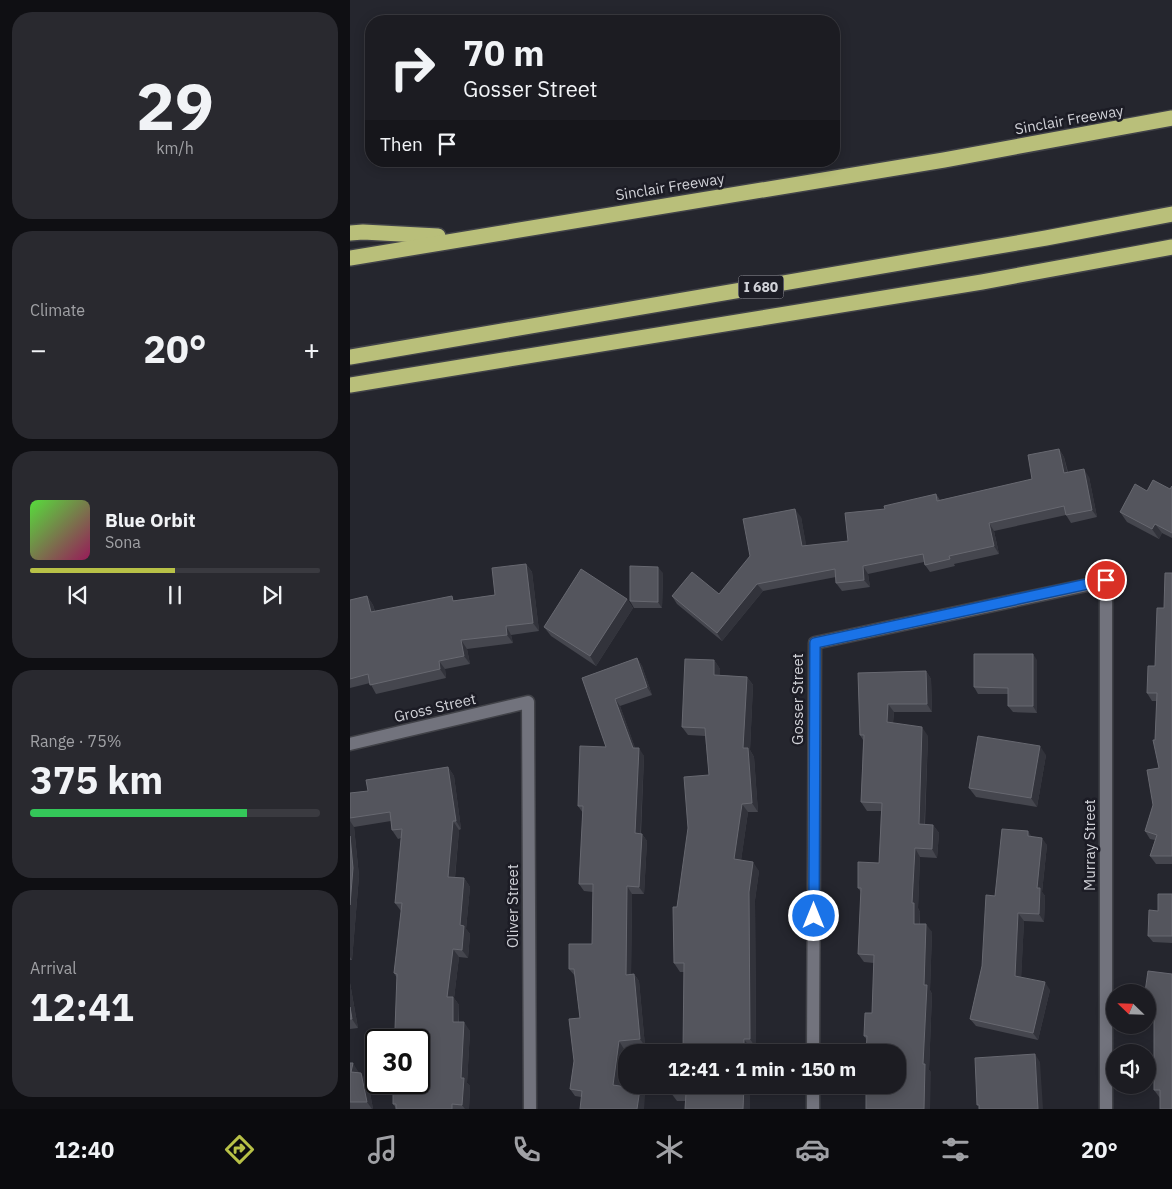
<!DOCTYPE html>
<meta charset="utf-8">
<style>
:root{--surface:#1c1c22;--page:#29292f;--text:#f1f3f6;--muted:#a0a1a5;--line:#3a3a40;--accent:#b8c147}
body{margin:0;font-family:"IBM Plex Sans",sans-serif;background:var(--page);color:var(--text);height:100vh;display:flex;flex-direction:column;font-size:19px;white-space:nowrap}
*{box-sizing:border-box;margin:0}
p{font-size:16px;color:var(--muted)}
.icon{flex:none;width:28px;height:28px;fill:none;stroke:currentColor;stroke-width:2;stroke-linecap:round;stroke-linejoin:round}
.map{position:relative;flex:1;overflow:hidden}
.panel{display:flex;flex-direction:column;gap:12px;padding:12px;background:#0f0f13;width:350px}
.panel>*{flex:none}
.top-card{position:absolute;left:15px;top:15px;width:475px;height:152px;border-radius:20px;box-shadow:0 2px 12px #0003,0 0 0 1px var(--line);background:#1c1c22;color:var(--text);overflow:hidden}
.needle{width:32px;rotate:293deg}
.controls{position:absolute;left:756px;top:984px;display:grid;gap:10px}
.controls a{display:grid;place-items:center;width:50px;height:50px;border-radius:50%;background:var(--surface);box-shadow:0 2px 12px #0003,0 0 0 1px var(--line);font-size:25px}
.speed{position:absolute;left:15px;top:1029px;display:flex;gap:10px;font-size:25px;font-weight:700;text-align:center}
.speed>*{display:grid;place-content:center;width:65px;height:65px;border-radius:50%;background:var(--surface);box-shadow:0 2px 12px #0003,0 0 0 1px var(--line);line-height:1}
.speed .limit{border:2px solid #111;border-radius:8px;background:#fff;color:#111}
.pin{position:absolute;display:grid;place-items:center;width:42px;height:42px;color:#fff;margin:-21px;border:2px solid #fff;border-radius:50%;box-shadow:0 1px 5px #0007}
.me{position:absolute;width:55px;margin:-28px;rotate:0deg;stroke-linejoin:round;filter:drop-shadow(0 0 4px #0008)}
.turn{display:flex;align-items:center;gap:18px;height:105px;padding:0 15px;font-size:22px}
.turn .icon{width:65px;height:65px;stroke-width:2.5}
.turn b{display:block;font-size:35px;line-height:42px}
.then{display:flex;align-items:center;height:48px;padding:0 15px;background:#0003;gap:10px;font-size:19px}
.big{font-size:38px;font-weight:700;line-height:1.1}
.panel .card{flex:1;display:flex;flex-direction:column;justify-content:center;gap:8px;min-width:0;padding:0 18px;border-radius:20px;background:var(--page)}
.panel .dial{align-items:center;gap:0}
.dial b{font-size:65px;line-height:1}
.song{display:flex;align-items:center;gap:15px}
.cover{width:60px;height:60px;border-radius:8px;background:linear-gradient(135deg,hsl(110 70% 55%),hsl(330 70% 35%))}
.played{height:5px;border-radius:2px;background:linear-gradient(90deg,var(--accent) 50%,var(--line) 50%)}
.keys{display:flex;justify-content:space-around;direction:ltr}
.heat{display:flex;justify-content:space-between;align-items:center;font-size:28px;direction:ltr}
.charge{height:8px;border-radius:4px;background:linear-gradient(90deg,#34c759 75%,var(--line) 0)}
.trip{position:absolute;left:268px;top:1044px;width:288px;height:50px;border-radius:20px;background:var(--surface);box-shadow:0 2px 12px #0003,0 0 0 1px var(--line);font-weight:700;line-height:50px;text-align:center}
.menu{display:flex;height:80px;justify-content:space-around;align-items:center;background:#0b0b0e;color:var(--muted)}
.menu .icon{width:35px;height:35px}
.menu .selected{color:var(--accent)}
.menu b{font-size:22px;color:var(--text)}
main{display:flex;flex:1;min-height:0}
.map>svg:first-child{display:block}
.lines{fill:none;stroke-linecap:round;stroke-linejoin:round}
.minor-casing{stroke:#414248;stroke-width:15}
.highway-casing{stroke:#414248;stroke-width:18}
.minor{stroke:#72737d;stroke-width:12}
.highway{stroke:#b9bf7a;stroke-width:15}
.wall{fill:#45464e}
.shaded-wall{fill:#32333b}
.building{fill:#54555d;stroke:#676870}
.route-casing{stroke:#114b97;stroke-width:12}
.route{stroke:#1a73e8;stroke-width:9}
.labels{text-anchor:middle;stroke-width:5;stroke-linejoin:round;paint-order:stroke}
.shield{fill:#1c1c25;stroke:#9b9ba2;stroke-width:1}
.shield-label{font-size:14px;font-weight:bold;fill:#d1d2d8}
.street-label{font-size:15px;fill:#d1d2d8;stroke:#1c1c25}
</style>
<main>
<section class="panel">
<div class="card dial"><b>29</b><p>km/h</p></div>
<div class="card"><p>Climate</p>
<div class="heat"><a>−</a><b class="big">20°</b><a>+</a></div>
</div>
<div class="card">
<div class="song"><i class="cover"></i><div><b>Blue Orbit</b><p>Sona</p></div></div>
<div class="played"></div>
<div class="keys"><svg class="icon" aria-label="previous" viewBox="0 0 24 24"><path d="M18 5L8 12l10 7zM5 5v14"/></svg><svg class="icon" aria-label="pause" viewBox="0 0 24 24"><path d="M8 5v14M16 5v14"/></svg><svg class="icon" aria-label="next" viewBox="0 0 24 24"><path d="M6 5l10 7-10 7zM19 5v14"/></svg></div>
</div>
<div class="card"><p>Range · 75%</p><b class="big">375 km</b><div class="charge"></div></div>
<div class="card"><p>Arrival</p><b class="big">12:41</b></div>
</section>
<div class="map">
<svg width="822" height="1109" viewBox="0 0 822 1109">
<rect width="100%" height="100%" fill="#25262e"/>
<g class="lines">
<defs>
<g id="minor">
<path d="M0 744 178 702 180 1109"/>
<path d="M463 1052 465 643 756 581V1109"/>
<path d="M463 1109V1085"/>
</g>
<g id="highway">
<path d="M0 233 13 232 88 236"/>
<path d="M0 258 594 160 822 118"/>
<path d="M0 357 696 238 822 214"/>
<path d="M0 385 632 282 822 247"/>
</g>
</defs>
<use href="#minor" class="minor-casing"/>
<use href="#highway" class="highway-casing"/>
<use href="#minor" class="minor"/>
<use href="#highway" class="highway"/>
</g>
<g class="wall">
<path d="M709 449 714 457 718 472 739 477 747 517 721 523 716 515 644 531 649 554 604 564 605 566 580 572 575 565 574 562 518 574 520 587 492 591 486 583V577L413 591 372 641 327 604 322 596 369 594 451 517 456 546 498 541 535 509 586 494 590 500 682 479Z"/>
<path d="M822 486V538L812 533 809 539 777 522 770 512 820 489Z"/>
<path d="M176 564 182 572 189 631 161 635 163 643 117 649 120 664 95 669 96 678 26 694 20 683 0 688V600L17 596 23 605 25 611 145 595Z"/>
<path d="M313 573 312 608H284L280 601Z"/>
<path d="M822 573V864H806L800 856 805 840 800 839 795 831 803 805 809 768 805 740 807 701H802L797 693 805 666 814 608Z"/>
<path d="M277 599 283 608 246 666 201 636 194 627Z"/>
<path d="M287 658 292 666 302 695 270 706 285 748 294 756 291 834H292L297 841 294 894H282L281 974H284L289 981 295 1046 274 1049 269 1086 290 1089 295 1096 231 1097 225 1096 220 1089 230 1018 225 976 219 969 242 944 243 892 234 891 229 884 233 813 228 806 256 747 232 678Z"/>
<path d="M364 660 370 669V675L397 677 403 685 400 750 404 757 408 812H398L391 860 409 871 405 900 406 1048H400L334 972H330L324 963 327 907 359 775 355 736 338 735 332 727Z"/>
<path d="M687 660V713L663 712 658 706V694H628L624 687Z"/>
<path d="M576 671 581 679 582 712H544L543 723 578 736 575 825H583L589 833 587 858 570 857 568 908 570 912V924L582 932 580 990 582 994 579 1070 581 1072 517 1040 514 1036 522 1013 524 963 514 962 508 954 511 892 508 888 529 863 531 811H517L511 802 513 740 510 735 508 673Z"/>
<path d="M696 755 687 807 626 797 619 788Z"/>
<path d="M98 767 104 776 111 829 109 830 105 878H114L120 887 116 929 120 934 118 958 109 957 104 998 109 1005V1022L120 1031 117 1083 120 1086 119 1109H46V1108L43 1104 69 1082 53 1038H51L45 1029 47 978 44 973 51 911 45 903 51 838 48 839 42 830 41 821 4 827 9 876 2 960H0V793L18 791Z"/>
<path d="M683 837 697 845 692 892 695 896 694 922 674 921 671 977 700 990 688 1040 626 1026 620 1019 632 966 645 896Z"/>
<path d="M822 894V943L803 942 798 936 808 911Z"/>
<path d="M822 974 810 1098 804 1090V1011H800L798 1007V992Z"/>
<path d="M0 983 8 1028 0 1029Z"/>
<path d="M0 1063 18 1082 23 1109H0Z"/>
<path d="M321 1085H400V1109H335L336 1101H327L321 1093Z"/>
</g>
<g class="shaded-wall">
<path d="M709 449 714 457 719 480 714 473Z"/>
<path d="M734 469 739 477 747 517 742 510Z"/>
<path d="M445 509 451 517 458 554 452 546Z"/>
<path d="M639 523 644 531 649 554 644 546Z"/>
<path d="M805 524 812 533 809 539 802 529Z"/>
<path d="M176 564 182 572 189 631 183 623Z"/>
<path d="M513 566 518 574 520 587 514 580Z"/>
<path d="M308 567 313 573 312 608 308 602Z"/>
<path d="M407 584 413 591 372 641 367 633Z"/>
<path d="M17 596 23 605 27 620 21 612Z"/>
<path d="M277 599 283 608 246 666 240 656Z"/>
<path d="M156 626 161 635 163 643 157 635Z"/>
<path d="M111 640 117 649 120 664 114 656Z"/>
<path d="M683 654 687 660V713L683 706Z"/>
<path d="M287 658 292 666 302 695 297 687Z"/>
<path d="M364 660 370 669V684L364 675Z"/>
<path d="M89 661 95 669 96 678 90 669Z"/>
<path d="M576 671 581 679 582 712 577 704Z"/>
<path d="M397 677 403 685 400 750 404 757 408 812 402 803 393 748Z"/>
<path d="M265 699 270 706 288 756 283 748Z"/>
<path d="M538 704 544 712 542 730 537 722Z"/>
<path d="M572 727 578 736 574 833 569 824Z"/>
<path d="M690 746 696 755 687 807 681 798Z"/>
<path d="M289 748 294 756 290 841 285 833Z"/>
<path d="M98 767 104 776 111 829 106 821Z"/>
<path d="M392 804 398 812 390 868 384 859Z"/>
<path d="M0 821 4 827 9 876 2 960 0 957Z"/>
<path d="M103 821 109 830 104 886 98 877Z"/>
<path d="M583 825 589 833 587 858 582 849Z"/>
<path d="M678 831 683 838 678 836Z"/>
<path d="M292 834 297 841 294 894 289 887Z"/>
<path d="M692 838 697 845 692 892 695 896 694 922 689 914 687 888Z"/>
<path d="M565 848 570 857 568 908 570 912 569 932 564 924 562 903Z"/>
<path d="M403 862 409 871 405 900 406 1048 400 1039 399 892Z"/>
<path d="M114 878 120 887 116 929 120 934 118 958 112 950 110 925Z"/>
<path d="M277 886 282 894 281 982 276 975Z"/>
<path d="M668 913 674 921 671 983 665 976Z"/>
<path d="M576 924 582 932 580 990 582 994 579 1070 581 1072 580 1109H574L573 1064 574 985Z"/>
<path d="M103 949 109 957 104 998 109 1005 108 1030 103 1022 97 997Z"/>
<path d="M284 974 289 981 295 1046 290 1039Z"/>
<path d="M695 982 700 990 688 1040 683 1033Z"/>
<path d="M0 983 8 1028 2 1019 0 1007Z"/>
<path d="M114 1022 120 1031 117 1083 120 1086 119 1109H115L112 1105 111 1078Z"/>
<path d="M394 1039 400 1048V1052H394Z"/>
<path d="M269 1041 274 1049 269 1093 263 1085Z"/>
<path d="M685 1054 690 1062 693 1109H688Z"/>
<path d="M3 1063 9 1073 1 1072Z"/>
<path d="M11 1073 18 1082 23 1109H22L17 1102Z"/>
<path d="M394 1085H400V1109H393Z"/>
<path d="M290 1089 295 1096 294 1109H287Z"/>
</g>
<g class="building">
<path d="M709 449 714 473 734 469 742 510 716 515 714 506 639 523 644 546 599 556 600 559 575 565 573 554 513 566 514 580 486 583 485 569 407 584 367 633 322 596 342 572 369 594 400 556 393 519 445 509 452 546 498 541 495 513 535 509 534 506 586 494 587 501 682 479 678 455Z"/>
<path d="M803 480 820 489 822 486V533L805 524 802 529 770 512 785 484 797 491Z"/>
<path d="M176 564 183 623 156 626 157 635 111 640 114 656 89 661 90 669 20 685 18 674 0 679V600L17 596 21 612 102 596 103 601 145 595 142 568Z"/>
<path d="M280 566 308 567V602L280 601Z"/>
<path d="M231 569 277 599 240 656 194 627Z"/>
<path d="M815 573H822V856H800L807 835 795 831 803 805 797 770 809 768 803 740H805L807 693H797L798 666H805L807 608H814Z"/>
<path d="M624 654H683V706H658V688L624 687Z"/>
<path d="M287 658 297 687 265 699 283 748H289L285 833 292 834 289 887 277 886 276 975 284 974 290 1039 269 1041 263 1085 290 1089 287 1109H230L232 1091 220 1089 224 1061 219 1019 230 1018 224 969H219V944H242L243 884H229L233 806H228L230 746 256 747 232 678Z"/>
<path d="M335 659 364 660V675L397 677 393 748H398L402 803 392 804 384 859 403 862 399 892 400 1039H394V1052H333L334 963H324L323 907H327L338 828 334 777 359 775 355 728 332 727Z"/>
<path d="M576 671 577 704H538L537 722 572 727 569 824 583 825 582 849 565 848 562 903H564V924H576L574 985H577L573 1064H575L574 1109H516V1085H546V1052H516L517 1036H514L515 1013H522L524 955 508 954 511 888H508V862L529 863 532 803 511 802 514 735H510L508 673Z"/>
<path d="M628 736 690 746 681 798 619 788Z"/>
<path d="M98 767 106 821H103L98 877 114 878 110 925 114 926 112 950 103 949 97 997H103V1022H114L111 1078H114L112 1105 102 1104V1109H46V1104H43V1082H69V1040H53V1029H45L47 974 44 973 52 903H45L52 829 42 830 40 812 0 818V793L18 791 16 780Z"/>
<path d="M652 829 678 831V836L692 838 687 888H690L689 914 668 913 665 976 695 982 683 1033 620 1019 632 966 636 895 645 896Z"/>
<path d="M0 836 3 868 0 905Z"/>
<path d="M808 894H822V936H798L799 910 808 911Z"/>
<path d="M798 971 822 974V1109H810V1090H804V1004L798 1003V992H795Z"/>
<path d="M0 1007 2 1019H0Z"/>
<path d="M685 1054 688 1109H629V1105H627L625 1058Z"/>
<path d="M0 1063H3L1 1072 11 1073 17 1102H0Z"/>
<path d="M321 1085H394L393 1109H335L336 1093H321Z"/>
</g>
<g class="lines">
<defs>
<path id="route" d="M464 916 465 643 756 580"/>
</defs>
<use href="#route" class="route-casing"/>
<use href="#route" class="route"/>
</g>
<g class="labels">
<rect class="shield" x="388.5" y="275.5" width="45" height="23" rx="4"/>
<g class="shield-label">
<text x="411" y="292">I 680</text>
</g>
<g class="street-label">
<text transform="translate(719 120) rotate(-10)" y="5">Sinclair Freeway</text>
<text transform="translate(320 187) rotate(-9)" y="5">Sinclair Freeway</text>
<text transform="translate(448 699) rotate(-90)" y="5">Gosser Street</text>
<text transform="translate(85 708) rotate(-13)" y="5">Gross Street</text>
<text transform="translate(740 845) rotate(-90)" y="5">Murray Street</text>
<text transform="translate(163 906) rotate(-90)" y="5">Oliver Street</text>
</g>
</g>
</svg>
<div class="controls">
<a><svg class="needle" viewBox="-14 -14 28 28"><path d="M0-13l5 13h-10z" fill="#e53935"/><path d="M0 13l5-13h-10z" fill="#a0a1a5"/></svg></a>
<a><svg class="icon" aria-label="sound" viewBox="0 0 24 24"><path d="M4 9h4l5-4v14l-5-4H4zM17 9q2 3 0 6"/></svg></a>
</div>
<div class="speed"><div class="limit">30</div></div>
<div class="pin" style="left:756px;top:580px;background:#d93025"><svg class="icon" aria-label="arrive" viewBox="0 0 24 24"><path d="M6 21V4h12l-3 4 3 4H6"/></svg></div>
<svg class="me" style="left:464px;top:916px" viewBox="-20 -20 40 40"><circle r="17" fill="#1a73e8" stroke="#fff" stroke-width="3"/><path d="M0-11L8 9 0 5-8 9z" fill="#fff"/></svg>
<div class="trip">12:41 · 1 min · 150 m</div>
<div class="top-card">
<div class="turn"><svg class="icon" aria-label="right" viewBox="0 0 24 24"><path d="M7 20v-9h11M14 6l5 5-5 5"/></svg><div><b>70 m</b>Gosser Street</div></div>
<div class="then">Then<svg class="icon" aria-label="arrive" viewBox="0 0 24 24"><path d="M6 21V4h12l-3 4 3 4H6"/></svg></div>
</div>
</div>
</main>
<nav class="menu">
<b>12:40</b>
<svg class="icon selected" aria-label="directions" viewBox="0 0 24 24"><path d="M12 3l9 9-9 9-9-9zM9 14v-3h6M13 9l2 2-2 2"/></svg>
<svg class="icon" aria-label="music" viewBox="0 0 24 24"><path d="M9 18V5l10-2v13"/><circle cx="6" cy="18" r="3"/><circle cx="16" cy="16" r="3"/></svg>
<svg class="icon" aria-label="phone" viewBox="0 0 24 24"><path d="M5 4h4l2 5-3 2q2 4 5 5l2-3 5 2v4C11 20 4 13 5 4z"/></svg>
<svg class="icon" aria-label="climate" viewBox="0 0 24 24"><path d="M12 3v18M4 7l16 10M4 17L20 7"/></svg>
<svg class="icon" aria-label="car" viewBox="0 0 24 24"><path d="M5 17H2v-5l4-1 3-4h7l3 4 3 1v5h-3M9 17h6M6 11h13"/><circle cx="7" cy="17" r="2"/><circle cx="17" cy="17" r="2"/></svg>
<svg class="icon" aria-label="filters" viewBox="0 0 24 24"><path d="M4 7h16M4 17h16"/><circle cx="9" cy="7" r="2"/><circle cx="15" cy="17" r="2"/></svg>
<b>20°</b>
</nav>
